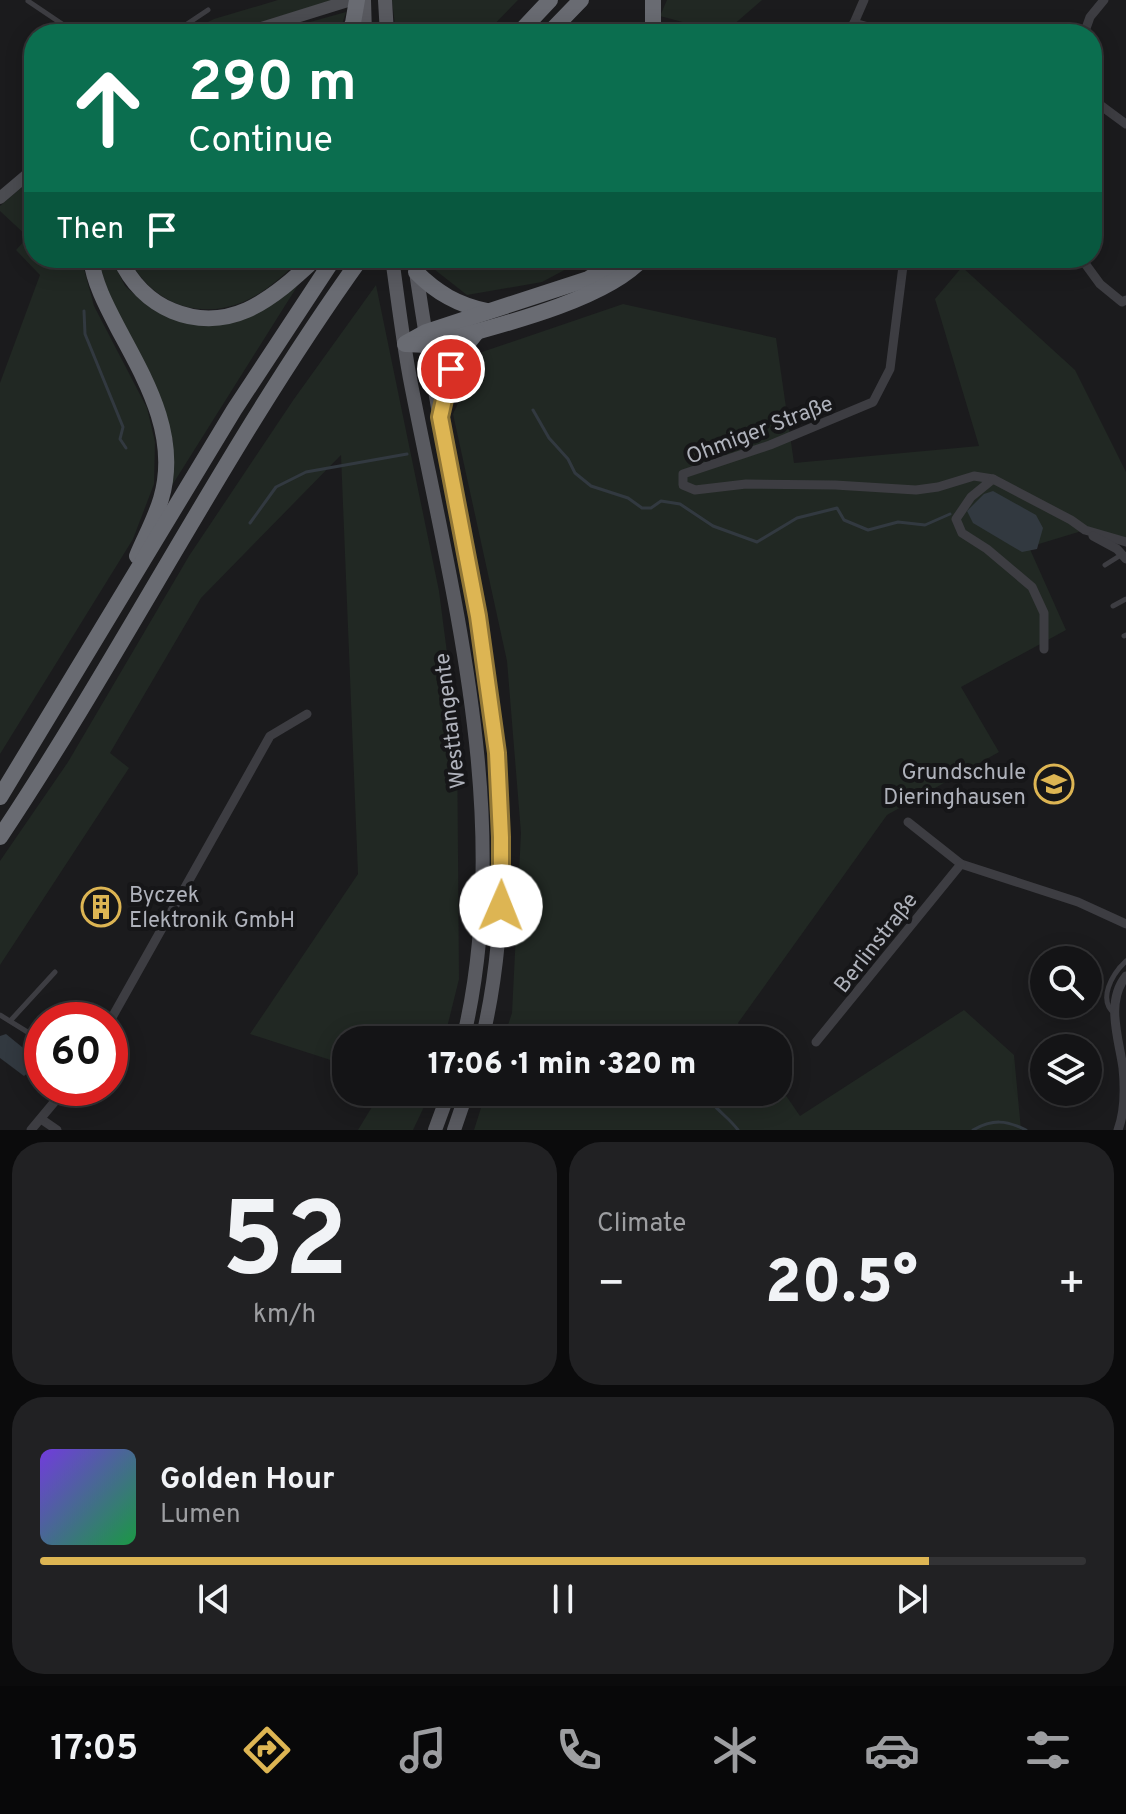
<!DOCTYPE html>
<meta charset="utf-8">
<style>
:root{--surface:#141416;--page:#212123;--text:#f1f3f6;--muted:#9d9ea1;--line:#333335;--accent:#ddb553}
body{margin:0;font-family:Overpass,sans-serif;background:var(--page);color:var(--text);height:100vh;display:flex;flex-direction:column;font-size:30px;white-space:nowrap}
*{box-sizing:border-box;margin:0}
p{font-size:26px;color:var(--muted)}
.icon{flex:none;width:44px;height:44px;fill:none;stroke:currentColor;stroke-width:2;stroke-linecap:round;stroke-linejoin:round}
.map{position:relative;height:1130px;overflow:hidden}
.panel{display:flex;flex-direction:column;gap:12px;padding:12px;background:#0b0b0c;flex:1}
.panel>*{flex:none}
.top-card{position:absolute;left:24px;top:24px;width:1078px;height:244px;border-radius:32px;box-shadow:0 4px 20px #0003,0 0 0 2px var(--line);background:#0b6e4f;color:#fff;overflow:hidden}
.buttons{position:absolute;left:1030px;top:946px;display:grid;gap:16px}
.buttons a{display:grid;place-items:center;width:72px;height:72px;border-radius:50%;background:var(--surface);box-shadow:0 4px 20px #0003,0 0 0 2px var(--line);font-size:40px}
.speed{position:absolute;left:24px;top:1002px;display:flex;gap:16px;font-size:40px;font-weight:700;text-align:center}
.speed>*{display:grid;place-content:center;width:104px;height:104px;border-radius:50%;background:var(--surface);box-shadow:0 4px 20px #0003,0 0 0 2px var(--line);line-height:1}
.speed .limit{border:12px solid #d22;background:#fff;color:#111}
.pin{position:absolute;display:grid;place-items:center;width:68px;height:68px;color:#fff;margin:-34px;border:4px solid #fff;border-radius:50%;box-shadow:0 2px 8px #0007}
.me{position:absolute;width:88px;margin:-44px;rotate:1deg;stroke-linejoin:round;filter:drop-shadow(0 0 6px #0008)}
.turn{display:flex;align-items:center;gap:28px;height:168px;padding:0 32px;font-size:36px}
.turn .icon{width:104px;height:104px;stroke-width:2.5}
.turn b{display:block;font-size:56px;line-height:68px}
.then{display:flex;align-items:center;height:76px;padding:0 32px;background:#0003;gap:16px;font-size:30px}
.big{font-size:60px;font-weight:800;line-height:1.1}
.panel .widget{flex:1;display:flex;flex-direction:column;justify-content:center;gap:12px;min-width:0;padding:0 28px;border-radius:32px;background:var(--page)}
.panel .dial{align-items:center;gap:0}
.dial b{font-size:104px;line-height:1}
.song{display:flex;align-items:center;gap:24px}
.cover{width:96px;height:96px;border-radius:12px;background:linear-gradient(135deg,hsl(260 70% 55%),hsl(140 70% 35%))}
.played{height:8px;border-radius:4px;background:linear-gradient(90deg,var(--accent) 85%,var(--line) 85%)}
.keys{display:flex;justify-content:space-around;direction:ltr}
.heat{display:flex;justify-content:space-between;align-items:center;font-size:44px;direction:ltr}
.panel .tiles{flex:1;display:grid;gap:12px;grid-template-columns:1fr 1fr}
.widget:last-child{grid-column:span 2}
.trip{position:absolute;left:332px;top:1026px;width:460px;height:80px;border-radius:32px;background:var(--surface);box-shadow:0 4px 20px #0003,0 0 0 2px var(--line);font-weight:800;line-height:80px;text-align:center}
.tabs{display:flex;height:128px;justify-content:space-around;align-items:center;background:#080809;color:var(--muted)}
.tabs .icon{width:56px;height:56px}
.tabs .on{color:var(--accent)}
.tabs b{font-size:36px;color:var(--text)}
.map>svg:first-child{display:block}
.green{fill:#212823}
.water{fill:#323940}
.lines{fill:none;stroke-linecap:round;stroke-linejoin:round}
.stream{stroke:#323940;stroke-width:3}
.lane{stroke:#3d3d42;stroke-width:5}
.street{stroke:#3d3d42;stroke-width:9}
.secondary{stroke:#4b4c51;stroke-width:12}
.primary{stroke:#595a60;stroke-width:14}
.highway{stroke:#696b72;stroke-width:16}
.route-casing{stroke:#907636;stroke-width:20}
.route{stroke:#ddb553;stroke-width:14}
.labels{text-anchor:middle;stroke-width:8;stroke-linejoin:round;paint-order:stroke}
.street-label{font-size:22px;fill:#afb2bb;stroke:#161618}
.poi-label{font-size:22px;fill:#afb2bb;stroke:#161618;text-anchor:end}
</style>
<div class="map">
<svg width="1126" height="1130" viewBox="0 0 1126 1130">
<rect width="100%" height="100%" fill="#1b1b1d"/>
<g class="green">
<path d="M278 0H334L221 34H184L214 19Z"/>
<path d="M392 0H518L485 34H396Z"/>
<path d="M667 0H762L724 33 660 16Z"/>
<path d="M346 12 339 34H267Z"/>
<path d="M34 177V258H81L94 306 147 408 155 442 154 484 133 539 0 754V383L40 275 16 250 28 237 0 211V206Z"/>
<path d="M98 258H111L125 286 153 310 190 324 298 285 171 487 173 441 158 394 111 304Z"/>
<path d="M129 258H302C284 275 266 292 243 302 197 321 150 302 129 258Z"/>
<path d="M429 258H587L542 282 467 295 430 266Z"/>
<path d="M962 267 1075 370 1126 472V539L1085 530 1029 547 1066 630 961 687 999 752 887 815 738 1023 749 1040H503L512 1013 521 833 507 661 453 414 482 352 623 304 776 338 794 463 979 446 935 299Z"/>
<path d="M376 285 439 591 457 730 459 979 444 1040H346V1065L250 1034 358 874 341 455 201 598 110 753 129 768 0 965V861L68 762 189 556 294 399Z"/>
<path d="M964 1010 1014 1055 1021 1130H474L486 1092H778V1084L800 1116Z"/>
<path d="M381 1092H431L413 1130H358Z"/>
</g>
<g class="water">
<path d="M993 491 1036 515 1043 528 1037 549 1022 552 973 523 967 511 984 494Z"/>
<path d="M6 1034 33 1056 36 1066 24 1076 0 1058V1036Z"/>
</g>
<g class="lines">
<g class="stream">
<path d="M84 311 85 334 123 427 120 439 126 448"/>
<path d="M533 410 549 438 568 459 575 473 591 486 628 498 642 508H651L661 501 680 504 713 526 757 542 797 518 837 508 844 520 868 530 898 522 925 525 950 514"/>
<path d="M250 523 276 487 306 472 407 454"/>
<path d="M705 1092C713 1109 727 1115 738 1130"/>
<path d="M973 1130C993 1119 1006 1120 1026 1130"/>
</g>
<g class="lane">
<path d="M28 1 77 34"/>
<path d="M172 34 208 10"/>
<path d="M1105 565 1121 555"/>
<path d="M1113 606 1126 599"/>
<path d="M1124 636 1126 635"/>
<path d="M1115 1014C1097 1000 1112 974 1126 961"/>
<path d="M0 1015 42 1041"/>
<path d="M11 1020 55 972"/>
</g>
<g class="street">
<path d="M864 0 854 23 894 34"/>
<path d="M848 34 854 23"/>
<path d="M1084 34 1090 17 1104 0"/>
<path d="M1092 99 1126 124"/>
<path d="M904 258 890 369 873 402 770 445 683 474V485L695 490 746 484 835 485 916 490 938 487 974 476 993 479 971 497 956 519 962 533 987 549 1032 587 1044 613V649"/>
<path d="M1081 258 1100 284 1122 302 1126 300"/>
<path d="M993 479 1071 520 1085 530 1126 542"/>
<path d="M1093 536 1117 549 1126 559"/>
<path d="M908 822 961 864 1078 902 1126 924"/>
<path d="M110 1021 270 736 307 714"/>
<path d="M816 1042 961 864"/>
<path d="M41 1119 57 1130"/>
<path d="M31 1130 66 1088"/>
<path d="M1118 1130C1125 1111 1125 1088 1123 1068 1119 1039 1105 1002 1126 976"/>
</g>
<g class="secondary">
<path d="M242 34 351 0"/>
<path d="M0 198 34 169"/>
</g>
<g class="primary">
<path d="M364 0 365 34"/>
<path d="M385 0 387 34"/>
<path d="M392 258C398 300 403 343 411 384 453 599 515 822 463 1040"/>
<path d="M414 258C425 334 438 410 452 486 487 668 526 856 482 1040"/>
<path d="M435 1130 449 1092"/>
<path d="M454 1130 467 1092"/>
</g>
<g class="highway">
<path d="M653 0V34"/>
<path d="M348 34 353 23 357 0"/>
<path d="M518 34 550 0"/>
<path d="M548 34 581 0"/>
<path d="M91 258C94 284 108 309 120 332 148 384 179 438 161 499 155 519 145 537 137 556"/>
<path d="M120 258C141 308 197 332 247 310 273 298 296 277 316 258"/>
<path d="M416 272C437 293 458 305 487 311"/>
<path d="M406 343 426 332 588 279 623 258"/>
<path d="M405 344 428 345C485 329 605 302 643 258"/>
<path d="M440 417C447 383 454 358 477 332"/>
<path d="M0 797 234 410 334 258"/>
<path d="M0 837C126 648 228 443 361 258"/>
</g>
</g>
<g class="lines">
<defs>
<path id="route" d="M451 369 440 417 478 616 497 753 501 837V906"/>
</defs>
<use href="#route" class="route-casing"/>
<use href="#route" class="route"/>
</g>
<defs>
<symbol id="school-ring" viewBox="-11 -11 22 22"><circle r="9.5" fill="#161618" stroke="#ddb553" stroke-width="1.5"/><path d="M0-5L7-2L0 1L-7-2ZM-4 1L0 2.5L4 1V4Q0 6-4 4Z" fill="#ddb553"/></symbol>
<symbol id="building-ring" viewBox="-11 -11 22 22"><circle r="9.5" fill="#161618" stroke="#ddb553" stroke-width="1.5"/><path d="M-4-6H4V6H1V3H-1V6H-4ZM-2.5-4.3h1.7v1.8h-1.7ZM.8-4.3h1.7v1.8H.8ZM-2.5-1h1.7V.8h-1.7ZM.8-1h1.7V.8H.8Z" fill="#ddb553"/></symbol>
</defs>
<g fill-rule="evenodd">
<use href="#school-ring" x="1032" y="762" width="44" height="44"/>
<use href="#building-ring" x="79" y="885" width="44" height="44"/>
</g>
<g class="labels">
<g class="street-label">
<text transform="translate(759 429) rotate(-21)" y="8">Ohmiger Straße</text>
<text transform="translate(449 721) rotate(-97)" y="8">Westtangente</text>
<text transform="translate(875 942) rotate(-52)" y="8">Berlinstraße</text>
</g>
<g class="poi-label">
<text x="1026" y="779">Grundschule<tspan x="1026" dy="25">Dieringhausen</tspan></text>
<text x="129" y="902" text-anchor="start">Byczek<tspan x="129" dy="25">Elektronik GmbH</tspan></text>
</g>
</g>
</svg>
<div class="buttons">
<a><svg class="icon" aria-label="search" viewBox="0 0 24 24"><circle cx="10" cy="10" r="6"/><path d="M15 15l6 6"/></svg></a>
<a><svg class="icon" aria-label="layers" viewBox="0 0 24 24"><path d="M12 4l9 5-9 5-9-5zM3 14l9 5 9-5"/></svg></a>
</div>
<div class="speed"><div class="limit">60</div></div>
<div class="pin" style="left:451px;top:369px;background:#d93025"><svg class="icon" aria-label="arrive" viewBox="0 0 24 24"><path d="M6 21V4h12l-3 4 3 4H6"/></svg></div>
<svg class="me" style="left:501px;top:906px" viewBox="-20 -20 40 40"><circle r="19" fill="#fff"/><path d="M0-13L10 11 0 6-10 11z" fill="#ddb553"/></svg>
<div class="trip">17:06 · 1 min · 320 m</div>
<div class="top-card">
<div class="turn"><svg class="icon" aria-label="ahead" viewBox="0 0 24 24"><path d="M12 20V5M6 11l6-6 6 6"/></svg><div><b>290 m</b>Continue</div></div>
<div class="then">Then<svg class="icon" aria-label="arrive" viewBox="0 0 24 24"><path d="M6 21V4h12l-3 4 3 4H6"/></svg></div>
</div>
</div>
<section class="panel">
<div class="tiles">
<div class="widget dial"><b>52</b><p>km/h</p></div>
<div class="widget"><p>Climate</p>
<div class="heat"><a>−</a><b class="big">20.5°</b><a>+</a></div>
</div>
<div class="widget">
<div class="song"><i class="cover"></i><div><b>Golden Hour</b><p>Lumen</p></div></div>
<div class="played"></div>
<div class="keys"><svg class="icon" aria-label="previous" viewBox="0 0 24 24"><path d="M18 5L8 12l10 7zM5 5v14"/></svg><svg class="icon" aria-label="pause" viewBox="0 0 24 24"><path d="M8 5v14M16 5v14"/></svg><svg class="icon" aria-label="next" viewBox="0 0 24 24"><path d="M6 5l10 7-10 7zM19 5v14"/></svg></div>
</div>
</div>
</section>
<nav class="tabs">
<b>17:05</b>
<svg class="icon on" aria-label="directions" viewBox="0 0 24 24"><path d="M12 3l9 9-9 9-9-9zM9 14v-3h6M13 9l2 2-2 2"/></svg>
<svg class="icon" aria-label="music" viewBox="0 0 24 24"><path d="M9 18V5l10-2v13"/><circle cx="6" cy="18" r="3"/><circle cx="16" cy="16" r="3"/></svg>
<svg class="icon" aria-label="phone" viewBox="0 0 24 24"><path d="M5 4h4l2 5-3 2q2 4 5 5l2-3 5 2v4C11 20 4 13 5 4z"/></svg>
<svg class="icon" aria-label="climate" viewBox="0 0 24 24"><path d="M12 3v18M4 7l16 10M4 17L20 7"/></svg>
<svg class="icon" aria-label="car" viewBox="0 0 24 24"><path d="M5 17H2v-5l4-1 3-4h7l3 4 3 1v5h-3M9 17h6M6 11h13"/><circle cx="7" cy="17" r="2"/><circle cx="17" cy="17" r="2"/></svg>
<svg class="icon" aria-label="filters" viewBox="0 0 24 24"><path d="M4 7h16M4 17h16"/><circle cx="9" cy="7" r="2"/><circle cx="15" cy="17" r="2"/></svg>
</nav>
